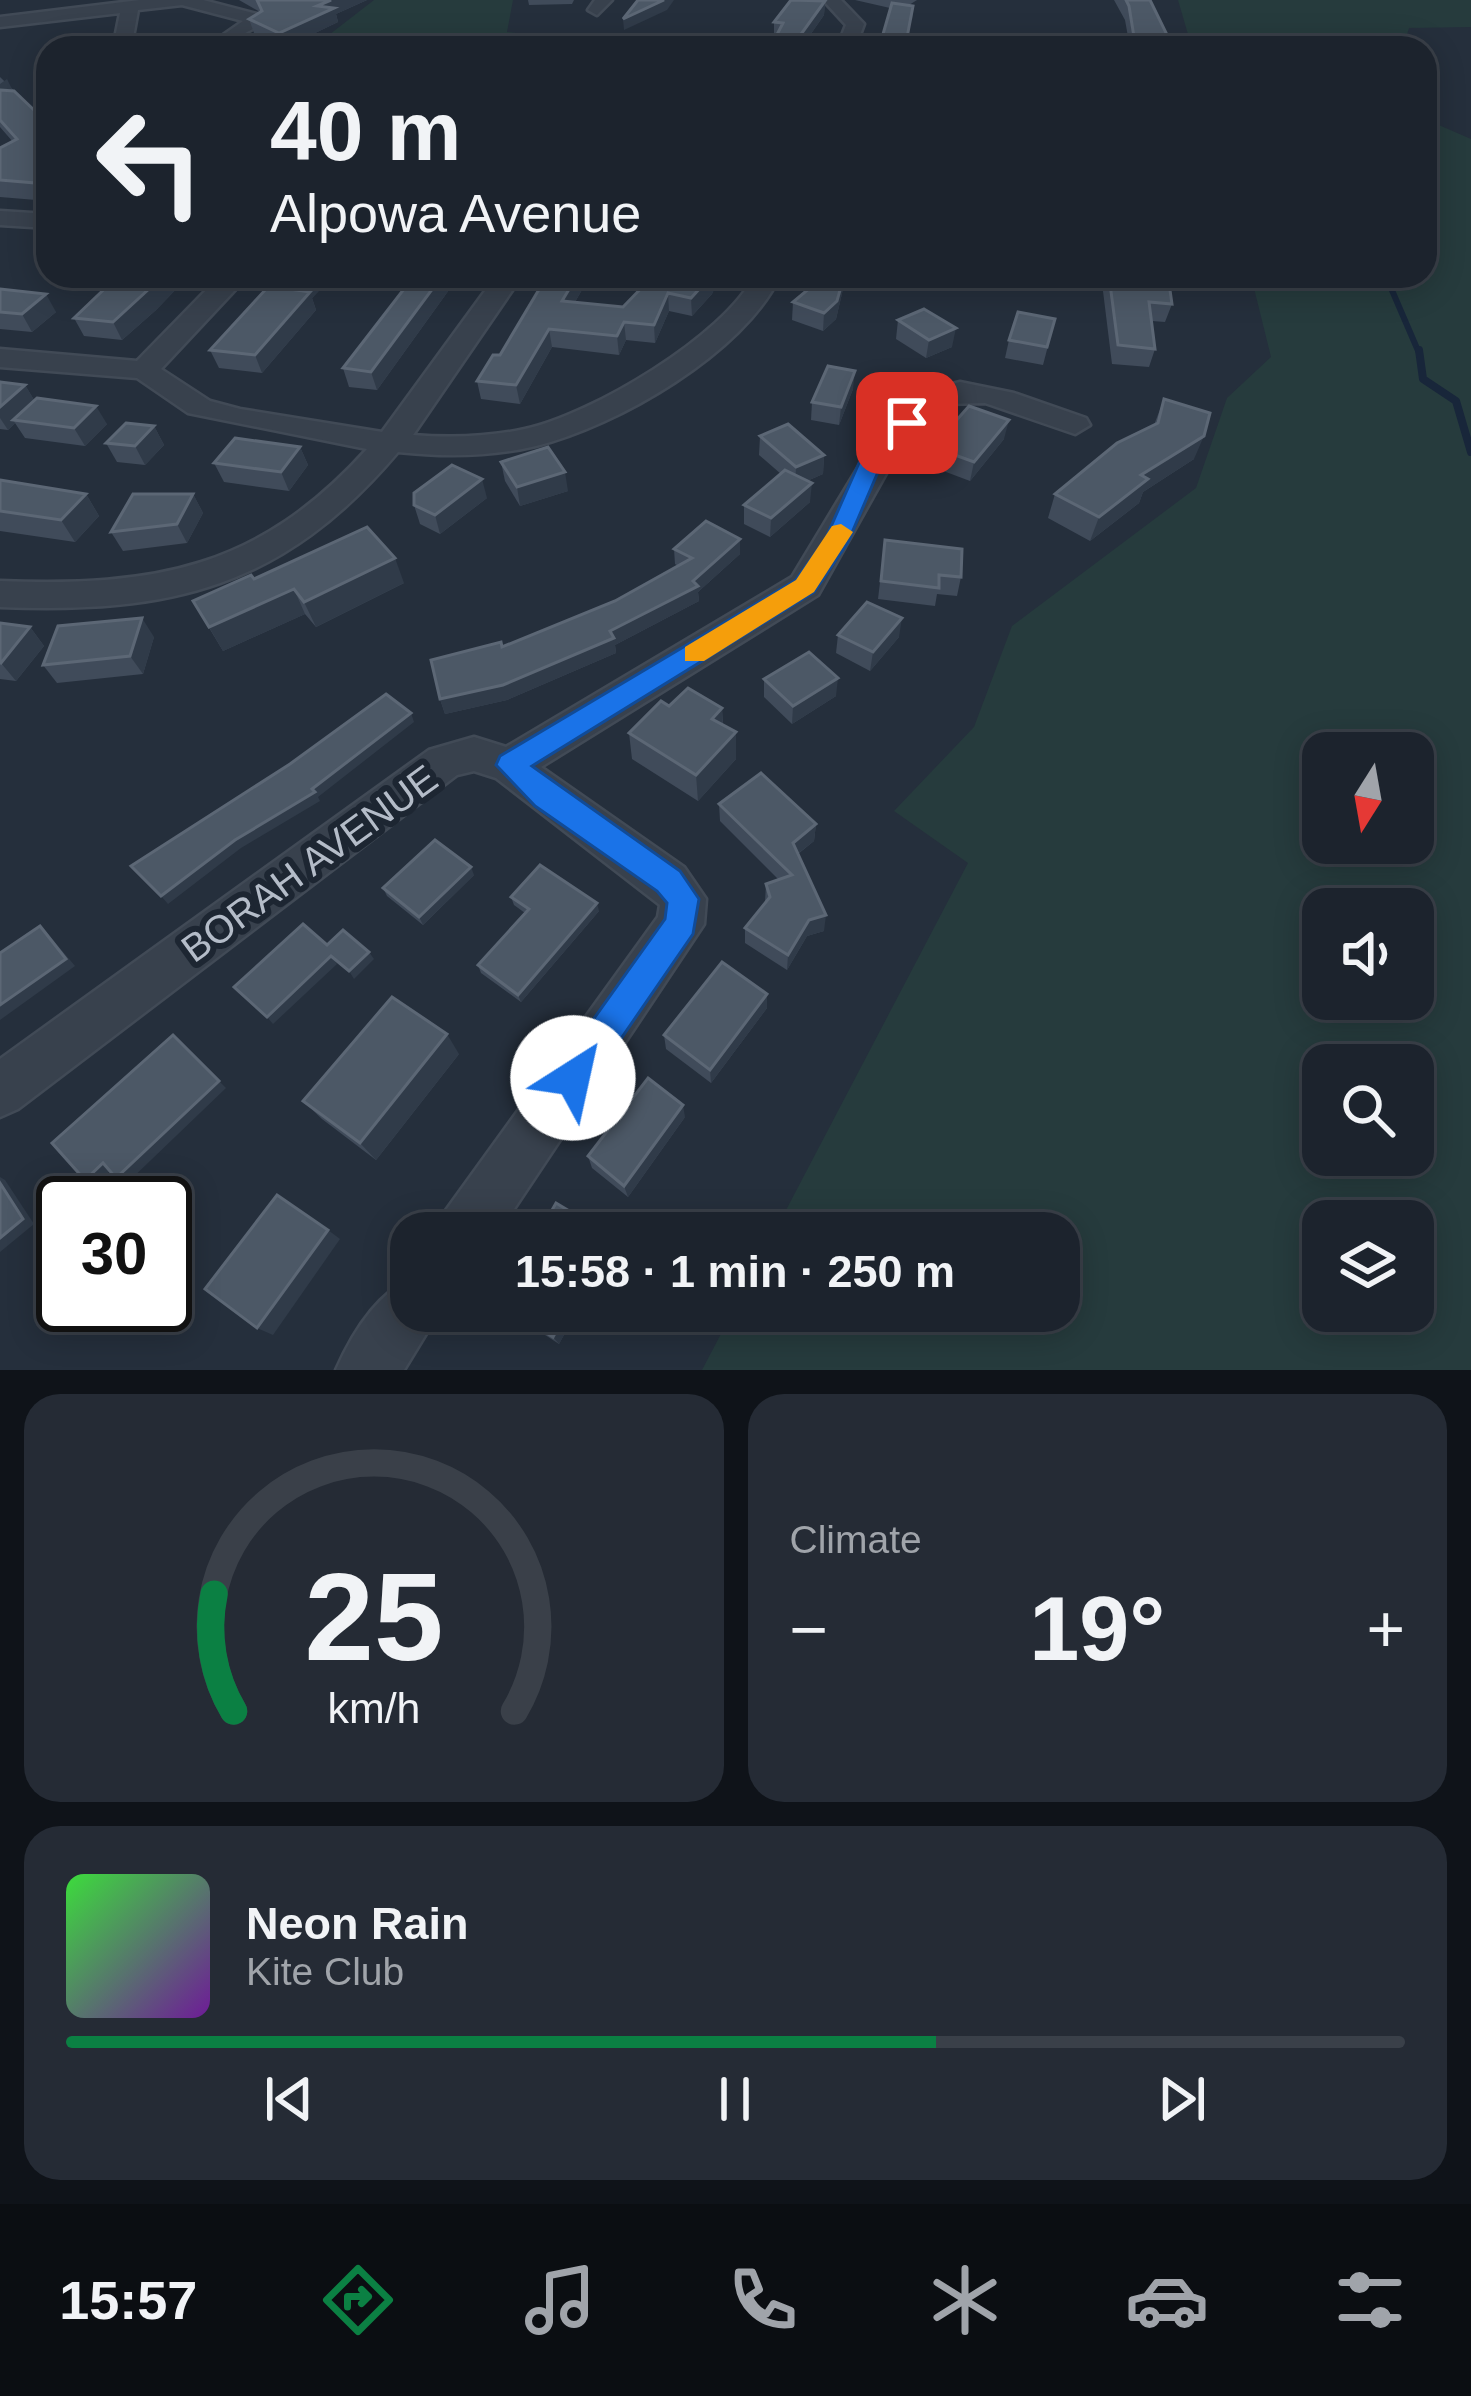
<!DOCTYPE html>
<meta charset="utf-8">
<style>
:root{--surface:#1c232d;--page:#252b35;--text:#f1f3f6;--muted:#a0a4aa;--line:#3a4049;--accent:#0b8043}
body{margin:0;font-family:Helvetica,sans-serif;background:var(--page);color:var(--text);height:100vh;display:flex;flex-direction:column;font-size:45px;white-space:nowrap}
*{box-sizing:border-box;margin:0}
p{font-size:39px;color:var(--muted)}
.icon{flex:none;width:66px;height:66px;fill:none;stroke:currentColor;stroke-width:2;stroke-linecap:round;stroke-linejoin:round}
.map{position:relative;height:1370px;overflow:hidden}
.sheet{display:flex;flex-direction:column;gap:24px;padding:24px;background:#0f1319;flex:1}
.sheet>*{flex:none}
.hud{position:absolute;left:36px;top:36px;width:1401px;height:252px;border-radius:36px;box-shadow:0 6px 30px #0003,0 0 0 3px var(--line);background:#1c232d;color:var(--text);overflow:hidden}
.needle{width:78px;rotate:191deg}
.controls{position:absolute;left:1302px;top:732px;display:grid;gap:24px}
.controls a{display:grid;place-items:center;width:132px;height:132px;border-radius:24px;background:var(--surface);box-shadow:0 6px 30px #0003,0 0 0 3px var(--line);font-size:60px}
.speed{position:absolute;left:36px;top:1176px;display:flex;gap:24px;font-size:60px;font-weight:700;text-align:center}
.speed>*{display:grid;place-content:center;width:156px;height:156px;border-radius:50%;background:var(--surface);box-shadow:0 6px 30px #0003,0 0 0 3px var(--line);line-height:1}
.speed .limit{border:6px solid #111;border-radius:18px;background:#fff;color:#111}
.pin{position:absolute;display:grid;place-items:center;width:102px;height:102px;color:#fff;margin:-51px;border-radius:24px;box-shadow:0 6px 18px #0006}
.me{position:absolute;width:132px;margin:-66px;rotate:35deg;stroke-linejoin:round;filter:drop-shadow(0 0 9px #0008)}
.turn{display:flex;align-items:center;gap:42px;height:252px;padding:0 36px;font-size:54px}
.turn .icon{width:156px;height:156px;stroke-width:2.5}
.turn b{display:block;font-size:84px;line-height:102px}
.big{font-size:90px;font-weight:700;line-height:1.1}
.sheet .tile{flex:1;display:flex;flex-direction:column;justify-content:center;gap:18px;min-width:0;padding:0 42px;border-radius:36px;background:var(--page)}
.sheet .dial{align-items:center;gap:0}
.dial svg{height:312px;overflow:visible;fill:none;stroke:var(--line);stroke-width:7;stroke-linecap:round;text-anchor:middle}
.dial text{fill:var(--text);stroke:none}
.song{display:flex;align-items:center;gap:36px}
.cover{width:144px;height:144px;border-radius:18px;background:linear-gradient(135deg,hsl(120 70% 55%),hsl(280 70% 35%))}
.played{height:12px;border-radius:6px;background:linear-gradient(90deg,var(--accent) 65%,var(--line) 65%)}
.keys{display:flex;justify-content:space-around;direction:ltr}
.heat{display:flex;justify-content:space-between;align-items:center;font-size:66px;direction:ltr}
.sheet .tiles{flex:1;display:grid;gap:24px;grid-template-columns:1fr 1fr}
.tile:last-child{grid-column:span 2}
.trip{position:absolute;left:390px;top:1212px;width:690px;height:120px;border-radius:36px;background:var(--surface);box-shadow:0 6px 30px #0003,0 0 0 3px var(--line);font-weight:700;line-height:120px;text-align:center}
.tabs{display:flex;height:192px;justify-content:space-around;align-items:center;background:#0b0e12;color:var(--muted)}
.tabs .icon{width:84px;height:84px}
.tabs .active{color:var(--accent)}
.tabs b{font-size:54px;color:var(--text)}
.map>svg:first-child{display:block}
.green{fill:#263b3d;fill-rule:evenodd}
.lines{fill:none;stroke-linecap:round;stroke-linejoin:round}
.stream-far1{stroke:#18263a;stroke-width:6}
.stream{stroke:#18263a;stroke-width:8}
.minor-casing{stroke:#414a56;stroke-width:5}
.minor{fill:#38414d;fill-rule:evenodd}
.wall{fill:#404b5a}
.shaded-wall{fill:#303b49}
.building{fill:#4c5866;stroke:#5c6775;stroke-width:3}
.route{fill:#1a73e8;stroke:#114b97;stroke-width:3}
.slow{fill:#f59e0b}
.labels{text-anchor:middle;stroke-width:12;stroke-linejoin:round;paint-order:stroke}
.street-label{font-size:39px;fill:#b4bcc8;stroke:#1d2632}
</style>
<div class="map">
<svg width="1471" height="1370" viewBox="0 0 1471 1370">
<rect width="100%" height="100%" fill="#252f3c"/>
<g class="green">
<path d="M374 0H513L507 32 572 40 565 48H312Z"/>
<path d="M1178 0H1471V27L1409 28 1403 48H1192Z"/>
<path d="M1425 119 1471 139V1370H702L733 1311H1059V1233H774L968 863 894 811 974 727 1012 626 1196 488 1227 398 1271 357 1251 276H1425ZM1323 753H1413V843H1323ZM1323 909H1413V999H1323ZM1323 1065H1413V1155H1323ZM1323 1221H1413V1311H1323Z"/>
</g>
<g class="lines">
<path class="stream-far1" d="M1391 288 1419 353"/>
<path class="stream" d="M1419 350 1423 379 1456 401 1471 452"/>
<defs>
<g id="minor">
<path d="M140 0H203L257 14 262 24 232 40 223 35 243 21 182 5 138 10 131 48H113L120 13 0 27V17Z"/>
<path d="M595 0H612L597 15 588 10Z"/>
<path d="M823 0H841L864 24 855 48H837L846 25Z"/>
<path d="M0 211 48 214V228L0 225Z"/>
<path d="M220 276H248L161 369 210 401 240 409 382 432 496 276H522L413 435C450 438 488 437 525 429 591 415 724 336 754 276H780C744 353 617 426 536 446 490 457 444 457 398 452 283 588 171 614 0 607V581C154 587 259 569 367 449L188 413 137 378 0 367V349L137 361Z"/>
<path d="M960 382 1014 393 1086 418 1090 425 1075 434 985 403 945 404 902 445 818 595 541 767 684 867 706 899 704 924 498 1233H436L444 1213 658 917 660 905 496 778 474 771 457 775 18 1109 0 1117V1059L429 750 474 737 506 747 792 577 879 433 924 391Z"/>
<path d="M411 1279V1311H440L404 1370H336C351 1336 376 1294 411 1279Z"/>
</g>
</defs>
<use href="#minor" class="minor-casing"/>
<use href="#minor" class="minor"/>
</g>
<g class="wall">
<path d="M239 0H367L336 14 338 22 284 48 254 33 249 19 260 12Z"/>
<path d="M528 0H574L572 4 529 5Z"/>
<path d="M855 0H917L909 5 913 6 912 20 890 8Z"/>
<path d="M1114 0H1150L1172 48H1130L1125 20Z"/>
<path d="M825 1 824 15 808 38H812V48H770L776 37H774V22Z"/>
<path d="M0 77 35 111 48 114V201L0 197V148L13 142 0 127Z"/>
<path d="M163 276H181L183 282 156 310 122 340 84 336 74 318Z"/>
<path d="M273 276H333L312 298 316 310 262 373 219 368 210 350 274 280Z"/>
<path d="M414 276H459L377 390 349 387 343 368Z"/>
<path d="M547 276H590L575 302 623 307 653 276H720L712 294 692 316 669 311 655 343 626 340 619 355 552 347 520 404 481 399 477 381 500 355Z"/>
<path d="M846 276 836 319 823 331 792 320 793 302 810 288Z"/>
<path d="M1104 276H1168L1172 304 1165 322 1152 321 1155 349 1149 367 1112 364 1102 283Z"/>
<path d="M0 289 56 312 32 332 0 329Z"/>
<path d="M1055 319 1043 365 1005 358 1009 340Z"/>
<path d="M898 320 952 347 926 358 896 339Z"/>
<path d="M0 380 1 382 25 385 34 400 107 424 85 446 25 438 15 423 8 430 0 429Z"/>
<path d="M853 389 839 425 811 420 812 402Z"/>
<path d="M1164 399 1194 459 1143 492 1139 503 1090 541 1048 518 1055 494 1154 425Z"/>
<path d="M154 426 164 445 145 465 117 462 106 443Z"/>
<path d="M760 436 824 455 823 474 807 481 810 502 770 537 744 524V505L781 474 759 455Z"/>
<path d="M1004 439 970 481 930 466 933 447Z"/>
<path d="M300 447 308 465 289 491 224 482 214 463Z"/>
<path d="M501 462 568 491 520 506 505 481Z"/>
<path d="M0 480 86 494 99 516 75 542 0 531Z"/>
<path d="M193 494 203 513 187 543 123 551 111 532Z"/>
<path d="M487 498 440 534 420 524 414 505Z"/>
<path d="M740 539V554L698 592 699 601 615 645 616 653 507 700 445 714 440 699 502 647 615 601 678 566 675 564 674 549Z"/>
<path d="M885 540 961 577 957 596 937 594 935 606 878 599Z"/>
<path d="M254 579 404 583 316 627 305 614 223 651 193 601Z"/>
<path d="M0 623 30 627 44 646 16 681 0 679Z"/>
<path d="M838 635 899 637 870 671 836 653Z"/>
<path d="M154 637 143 674 57 683 43 665Z"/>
<path d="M764 679 836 696 792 724 764 697Z"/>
<path d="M669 706 722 708 723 725 736 759 698 801 632 759 629 733Z"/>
<path d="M719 804 816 824 814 841 798 854 824 931 807 936 787 970 745 943V928L765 902 766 884 779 880 720 821Z"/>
<path d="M474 875 423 925 387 896 383 888Z"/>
<path d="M511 897 599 911 521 1002 481 973 478 965 525 913 514 905Z"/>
<path d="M767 994V1008L711 1083 666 1049 664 1035Z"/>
<path d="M459 1054 376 1160 322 1119 303 1101Z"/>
<path d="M685 1117 628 1197 592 1168 588 1156Z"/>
<path d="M508 1311H577L559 1344Z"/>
</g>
<g class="shaded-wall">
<path d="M331 0H367L336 14 338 22 284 48 279 33 317 6Z"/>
<path d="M664 0H674L667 10 624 30 623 19Z"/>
<path d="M825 1 824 15 801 48 799 37Z"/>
<path d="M7 79 15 95 0 105V84Z"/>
<path d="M163 276H181L183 282 156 310 122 340 113 322Z"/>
<path d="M310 276H333L312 298 316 310 262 373 255 355 296 290Z"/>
<path d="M442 276H459L377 390 371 372Z"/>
<path d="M577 276H590L565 319 562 301Z"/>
<path d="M711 276H720L712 294 692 316 691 298Z"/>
<path d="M844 276H846L845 281 836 319 823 331 824 313Z"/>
<path d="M668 293 669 311 655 343 654 325Z"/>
<path d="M46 294 56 312 32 332 22 314Z"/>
<path d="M624 322 626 340 619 355 617 336Z"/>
<path d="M956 328 952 347 926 358 929 340Z"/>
<path d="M549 329 552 347 520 404 516 385Z"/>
<path d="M855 371 853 389 839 425 841 407Z"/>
<path d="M25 385 36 403 13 420 15 423 8 430 0 418V407Z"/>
<path d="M96 406 107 424 85 446 74 428Z"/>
<path d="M1009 420 1004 439 970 481 974 462Z"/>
<path d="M154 426 164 445 145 465 135 446Z"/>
<path d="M1204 436 1194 459 1143 492 1139 503 1090 541 1099 517 1141 475Z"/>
<path d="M300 447 308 465 289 491 281 472Z"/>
<path d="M824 455 823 474 795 486 796 467Z"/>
<path d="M565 472 568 491 520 506 517 487Z"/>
<path d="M482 479 487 498 440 534 435 515Z"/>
<path d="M812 483 810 502 770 537 771 518Z"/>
<path d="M86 494 99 516 75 542 61 520Z"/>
<path d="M193 494 203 513 187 543 177 524Z"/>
<path d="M740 539V554L698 592 699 601 615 645 616 653 507 700 445 714 440 699 610 631 693 581Z"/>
<path d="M395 558 404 583 316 627 304 602Z"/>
<path d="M294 589 305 614 223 651 209 627Z"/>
<path d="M142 618 154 637 143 674 130 656Z"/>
<path d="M902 618 899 637 870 671 873 652Z"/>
<path d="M30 627 44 646 16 681 1 663Z"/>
<path d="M838 678 836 696 792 724 793 706Z"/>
<path d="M722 708 723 734 712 719Z"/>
<path d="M411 713 414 722 318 797 320 801 241 848 168 904 161 896 235 840 312 789Z"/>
<path d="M736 732V759L698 801 696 775Z"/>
<path d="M816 824 814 841 791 859 793 843Z"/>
<path d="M471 867 474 875 423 925 419 917Z"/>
<path d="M597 903 599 911 521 1002 518 995Z"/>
<path d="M826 915 824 931 807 936 787 970 788 955 809 920Z"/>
<path d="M40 926 48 934 75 966 0 1020V1005Z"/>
<path d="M369 952 374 959 354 979 349 971Z"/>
<path d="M331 956 337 964 273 1024 267 1017Z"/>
<path d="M767 994V1008L711 1083 710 1070Z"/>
<path d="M447 1034 459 1054 376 1160 360 1143Z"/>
<path d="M173 1035 226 1088 126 1184 116 1178Z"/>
<path d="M683 1105 685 1117 628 1197 624 1186Z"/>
<path d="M103 1163 112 1169 95 1186 85 1180Z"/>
<path d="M0 1177 5 1180 34 1224 0 1252Z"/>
<path d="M328 1230 340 1239 273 1335 257 1328Z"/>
<path d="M567 1311H577L559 1344 553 1337Z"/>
</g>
<g class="building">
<path d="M257 0H331L317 6 334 8 279 33 249 19 262 11Z"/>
<path d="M638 0H664L623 19Z"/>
<path d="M791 0 825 1 799 37 812 38 808 48H770L783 23 774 22Z"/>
<path d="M1126 0H1150L1173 47 1154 48 1152 45 1135 43 1129 6Z"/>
<path d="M892 3 913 6 905 48H879Z"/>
<path d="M0 90 14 91 35 111 48 114V184L0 180V148L17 139 0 120Z"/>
<path d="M118 276H163L113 322 74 318Z"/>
<path d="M278 276H310L296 290 310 292 255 355 210 350Z"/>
<path d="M414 276H442L371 372 343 368Z"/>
<path d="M547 276H577L562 301 623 307 653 276H711L691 298 668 293 654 325 624 322 617 336 549 329 516 385 477 381 493 355H500Z"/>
<path d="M813 276H844L837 301 824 313 793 302 810 288Z"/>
<path d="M1109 276H1168L1172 304 1149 302 1155 349 1118 345Z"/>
<path d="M0 289 46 294 22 314 0 312Z"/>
<path d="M924 309 956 328 929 340 898 320Z"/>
<path d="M1018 312 1055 319 1047 347 1009 340Z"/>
<path d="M828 366 855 371 841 407 812 402Z"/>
<path d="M0 382 25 385 0 407Z"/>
<path d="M37 398 96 406 74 428 13 420Z"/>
<path d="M1164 399 1210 413 1204 436 1141 475 1148 479 1099 517 1055 494 1117 443 1158 423Z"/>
<path d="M969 406 1009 420 974 462 933 447Z"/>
<path d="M126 423 154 426 135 446 106 443Z"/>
<path d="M788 424 824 455 796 467 760 436Z"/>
<path d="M235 438 300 447 281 472 214 463Z"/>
<path d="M548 447 565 472 517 487 501 462Z"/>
<path d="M452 465 482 479 435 515 414 505V493Z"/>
<path d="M785 470 812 483 771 518 744 505Z"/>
<path d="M0 480 86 494 61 520 0 511Z"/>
<path d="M133 494H193L177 524 111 532Z"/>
<path d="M706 521 740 539 693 581 698 586 610 631 614 638 503 685 440 699 431 660 501 642 502 647 615 601 692 558 674 549Z"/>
<path d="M367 527 395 558 304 602 294 589 209 627 193 601 251 575 254 579Z"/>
<path d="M885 540 962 549 961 577 939 575V588L881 581Z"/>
<path d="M867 602 902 618 873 652 838 635Z"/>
<path d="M142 618 130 656 43 665 58 626Z"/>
<path d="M0 623 30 627 1 663 0 662Z"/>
<path d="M809 652 838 678 793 706 764 679Z"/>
<path d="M688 688 722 708 712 719 736 732 696 775 629 733 661 701 669 706Z"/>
<path d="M386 694 411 713 312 789 315 792 235 840 161 896 131 866 290 764Z"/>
<path d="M761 773 816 824 793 843 826 915 809 920 788 955 745 928 770 897 766 884 792 875 719 804Z"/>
<path d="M435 840 471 867 419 917 383 888Z"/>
<path d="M540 865 597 903 518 995 478 965 529 909 511 897Z"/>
<path d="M303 924 327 945 343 930 369 952 349 971 331 956 267 1017 234 987Z"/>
<path d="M40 926 66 959 0 1005V953Z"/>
<path d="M722 962 767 994 710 1070 664 1035Z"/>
<path d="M392 997 447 1034 360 1143 303 1101Z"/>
<path d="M173 1035 219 1081 116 1178 103 1163 85 1180 52 1143Z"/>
<path d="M648 1078 683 1105 624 1186 588 1156Z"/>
<path d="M0 1183 23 1219 0 1238Z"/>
<path d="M277 1195 328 1230 257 1328 205 1289Z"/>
<path d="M556 1203 606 1233H539Z"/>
<path d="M512 1311H567L553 1337Z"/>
</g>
<path class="route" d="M899 418 918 423 881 465 848 542 814 592 532 766 680 871 699 899 693 934 585 1091 573 1097 560 1091 555 1078 560 1066 665 919 667 903 657 891 535 806 496 765 500 756 796 580 825 540 859 463Z"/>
<path class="slow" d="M841 524 853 532 814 592 704 661H685V647L796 580 832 526Z"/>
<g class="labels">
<g class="street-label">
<text transform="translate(309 863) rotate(-36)" y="14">BORAH AVENUE</text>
</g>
</g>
</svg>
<div class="controls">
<a><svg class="needle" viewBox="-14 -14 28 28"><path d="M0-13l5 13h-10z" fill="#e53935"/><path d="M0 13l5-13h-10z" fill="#a0a4aa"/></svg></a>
<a><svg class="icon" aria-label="sound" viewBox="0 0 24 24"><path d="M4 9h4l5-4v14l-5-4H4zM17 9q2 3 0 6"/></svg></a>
<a><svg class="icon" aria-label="search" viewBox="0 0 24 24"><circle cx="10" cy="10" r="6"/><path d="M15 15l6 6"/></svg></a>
<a><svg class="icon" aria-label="layers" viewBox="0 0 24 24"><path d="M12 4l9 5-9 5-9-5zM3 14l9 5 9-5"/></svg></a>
</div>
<div class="speed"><div class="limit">30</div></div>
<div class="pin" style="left:907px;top:423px;background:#d93025"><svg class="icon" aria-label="arrive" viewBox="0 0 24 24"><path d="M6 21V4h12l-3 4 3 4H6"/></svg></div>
<svg class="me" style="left:573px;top:1078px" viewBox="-20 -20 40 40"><circle r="19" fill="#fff"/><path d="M0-13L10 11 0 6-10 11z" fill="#1a73e8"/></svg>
<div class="trip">15:58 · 1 min · 250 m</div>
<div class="hud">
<div class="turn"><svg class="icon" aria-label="left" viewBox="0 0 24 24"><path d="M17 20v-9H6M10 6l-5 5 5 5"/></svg><div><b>40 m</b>Alpowa Avenue</div></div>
</div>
</div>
<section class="sheet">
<div class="tiles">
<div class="tile dial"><svg viewBox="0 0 100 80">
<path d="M14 69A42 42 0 1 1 86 69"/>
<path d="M14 69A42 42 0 0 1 9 39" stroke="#0b8043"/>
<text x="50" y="56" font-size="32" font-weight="700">25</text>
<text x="50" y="72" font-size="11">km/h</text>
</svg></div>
<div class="tile"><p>Climate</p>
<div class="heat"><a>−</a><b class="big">19°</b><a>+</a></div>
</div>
<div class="tile">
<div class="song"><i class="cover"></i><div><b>Neon Rain</b><p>Kite Club</p></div></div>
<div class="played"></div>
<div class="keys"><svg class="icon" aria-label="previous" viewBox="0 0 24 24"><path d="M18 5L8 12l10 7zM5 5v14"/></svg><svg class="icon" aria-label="pause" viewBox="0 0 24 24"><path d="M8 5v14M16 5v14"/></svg><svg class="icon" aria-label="next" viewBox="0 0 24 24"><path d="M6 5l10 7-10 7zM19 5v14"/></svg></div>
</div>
</div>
</section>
<nav class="tabs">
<b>15:57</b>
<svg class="icon active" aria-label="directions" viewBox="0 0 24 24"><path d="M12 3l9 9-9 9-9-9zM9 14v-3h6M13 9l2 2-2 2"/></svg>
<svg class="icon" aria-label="music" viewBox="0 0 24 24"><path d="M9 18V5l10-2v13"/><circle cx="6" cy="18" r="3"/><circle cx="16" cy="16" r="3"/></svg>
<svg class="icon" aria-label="phone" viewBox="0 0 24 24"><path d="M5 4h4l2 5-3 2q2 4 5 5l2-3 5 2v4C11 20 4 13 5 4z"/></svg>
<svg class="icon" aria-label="climate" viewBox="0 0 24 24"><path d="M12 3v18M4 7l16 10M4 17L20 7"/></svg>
<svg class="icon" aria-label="car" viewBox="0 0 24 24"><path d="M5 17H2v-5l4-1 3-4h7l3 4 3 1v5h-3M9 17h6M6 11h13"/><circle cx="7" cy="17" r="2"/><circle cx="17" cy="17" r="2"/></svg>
<svg class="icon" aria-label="filters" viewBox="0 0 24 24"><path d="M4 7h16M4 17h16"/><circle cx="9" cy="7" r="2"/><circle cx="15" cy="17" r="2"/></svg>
</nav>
